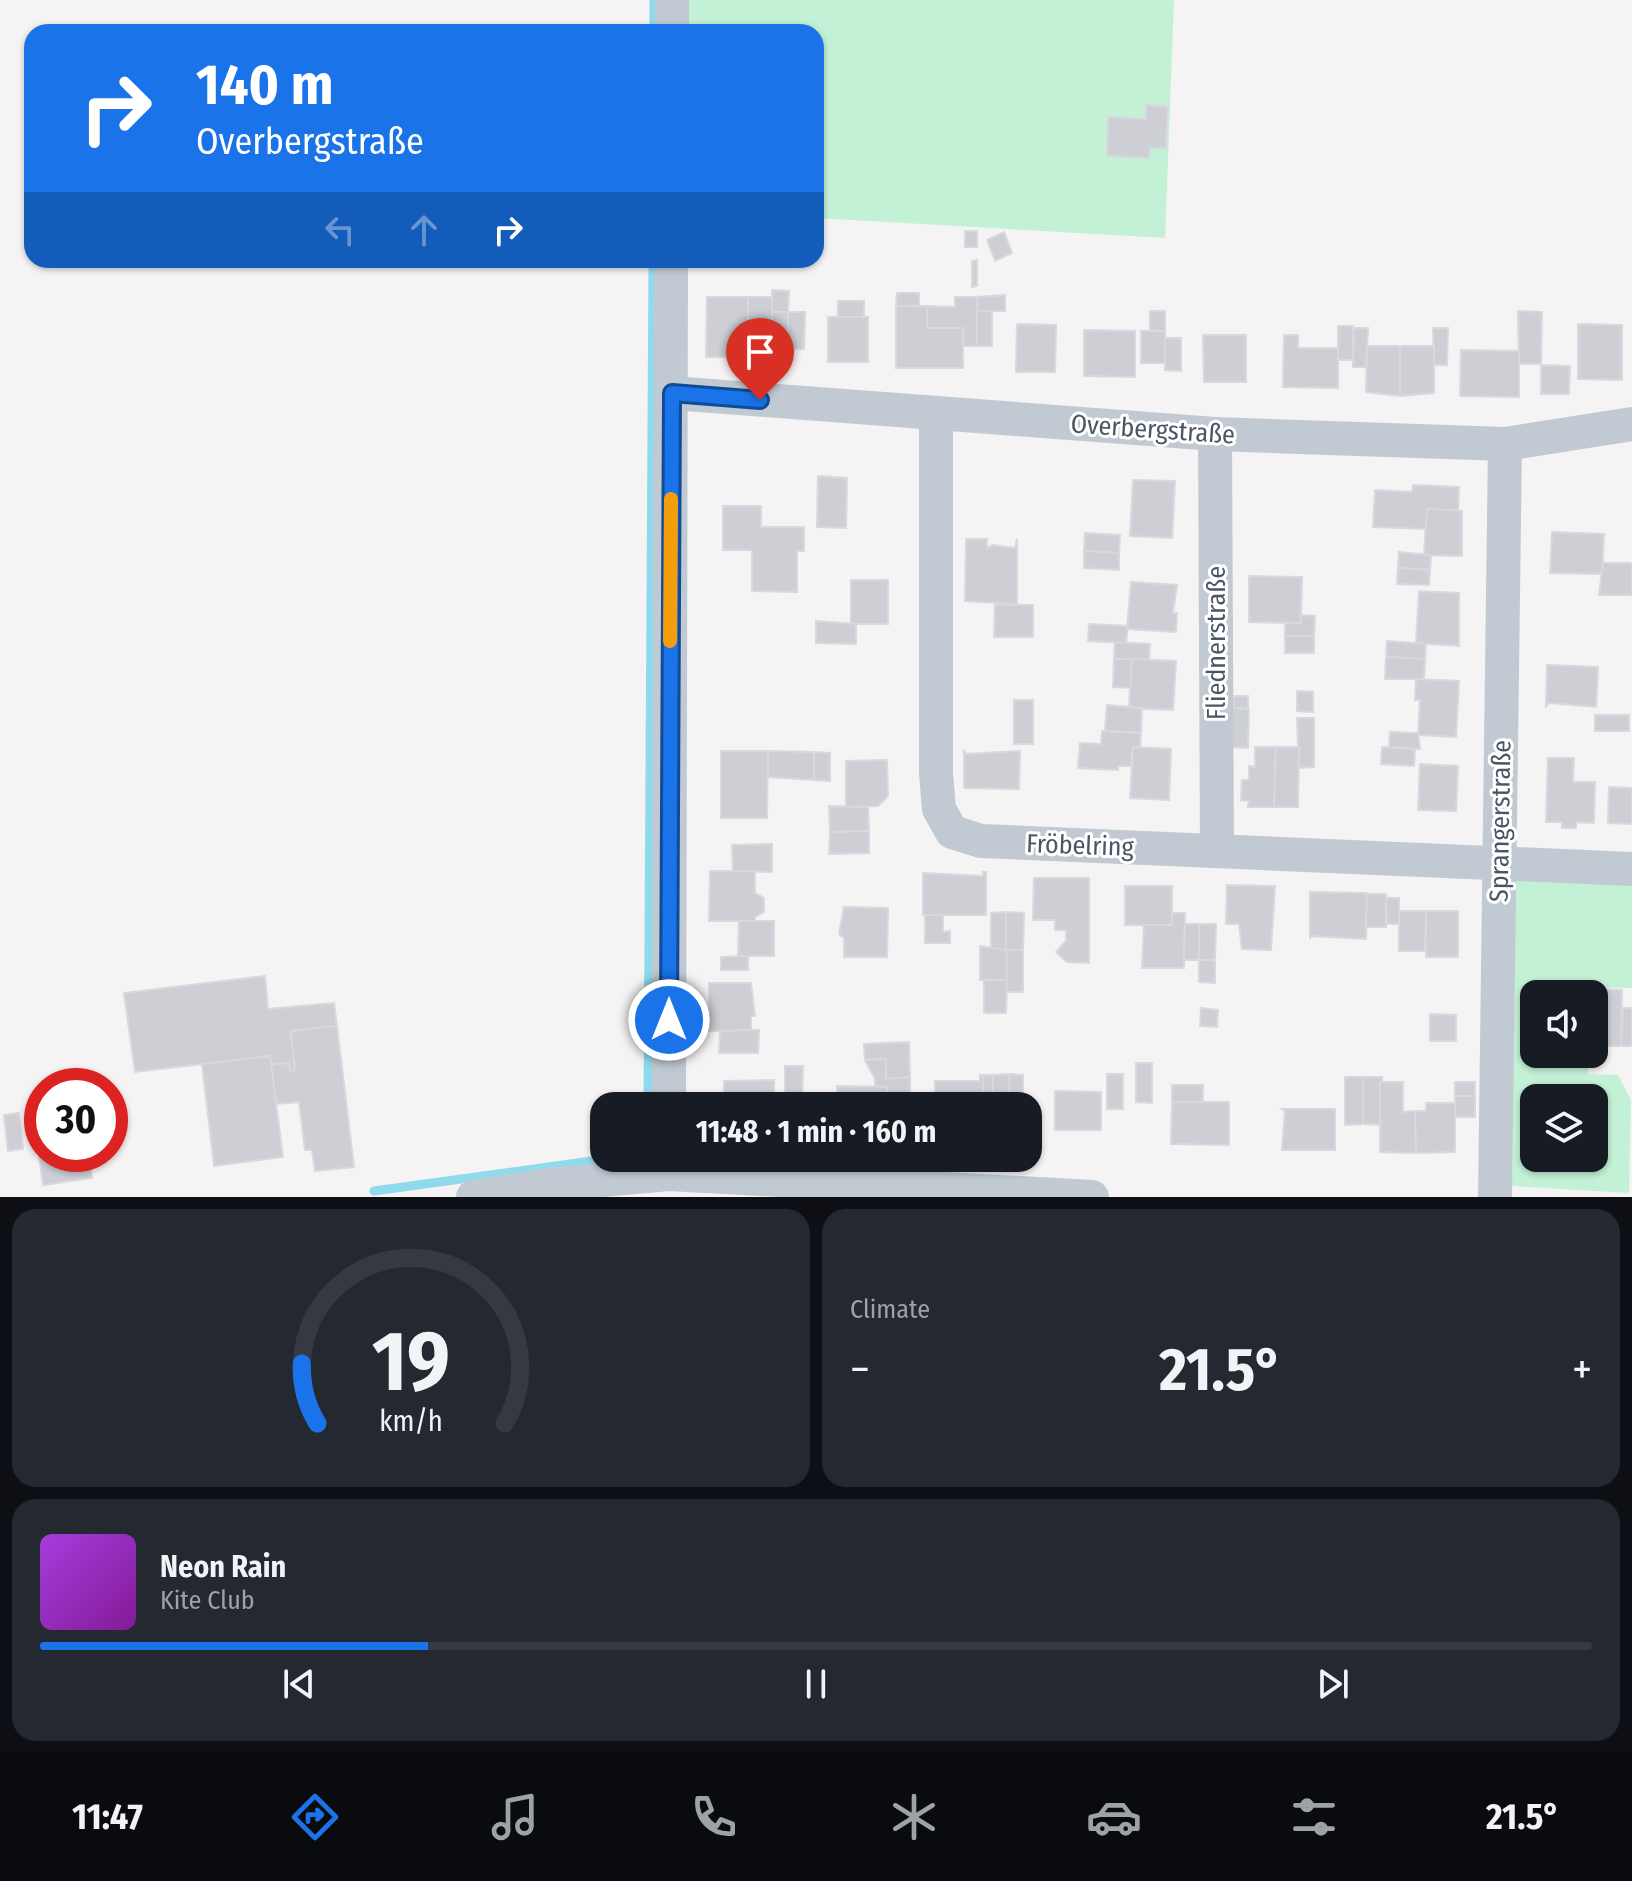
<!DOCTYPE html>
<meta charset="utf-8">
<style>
:root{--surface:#171b24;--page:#242831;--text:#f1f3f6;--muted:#9ea1a6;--line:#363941;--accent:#1a73e8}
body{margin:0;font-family:"Fira Sans Condensed",sans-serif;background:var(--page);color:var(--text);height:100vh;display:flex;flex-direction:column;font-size:30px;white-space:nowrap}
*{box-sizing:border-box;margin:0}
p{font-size:26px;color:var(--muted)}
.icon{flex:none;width:44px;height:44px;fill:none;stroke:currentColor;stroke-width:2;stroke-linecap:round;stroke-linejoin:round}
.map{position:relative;height:1197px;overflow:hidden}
.drawer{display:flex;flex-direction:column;gap:12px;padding:12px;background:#0d0f14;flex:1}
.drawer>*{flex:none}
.guide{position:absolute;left:24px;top:24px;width:800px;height:244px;border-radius:24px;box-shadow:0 2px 6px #0004;background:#1a73e8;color:#fff;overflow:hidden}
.controls{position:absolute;left:1520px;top:980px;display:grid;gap:16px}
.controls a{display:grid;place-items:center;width:88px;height:88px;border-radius:16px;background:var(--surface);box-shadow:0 2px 6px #0004;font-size:40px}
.speed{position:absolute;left:24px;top:1068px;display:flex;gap:16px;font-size:40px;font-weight:700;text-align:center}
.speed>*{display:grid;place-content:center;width:104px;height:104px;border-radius:50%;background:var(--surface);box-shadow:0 2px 6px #0004;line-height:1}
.speed .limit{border:12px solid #d22;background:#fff;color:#111}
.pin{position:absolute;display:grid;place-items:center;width:68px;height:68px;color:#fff;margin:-82px -34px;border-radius:50% 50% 50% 0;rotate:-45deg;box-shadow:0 0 8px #0007}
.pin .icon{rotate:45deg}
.me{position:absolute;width:88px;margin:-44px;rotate:0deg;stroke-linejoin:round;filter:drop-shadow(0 0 6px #0008)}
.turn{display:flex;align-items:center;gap:28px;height:168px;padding:0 40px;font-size:36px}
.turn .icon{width:104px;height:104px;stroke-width:2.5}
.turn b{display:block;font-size:56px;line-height:68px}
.lanes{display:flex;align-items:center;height:76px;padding:0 40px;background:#0003;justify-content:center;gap:40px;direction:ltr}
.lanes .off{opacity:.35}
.big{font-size:60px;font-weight:700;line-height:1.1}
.drawer .card{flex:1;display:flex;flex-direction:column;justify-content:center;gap:12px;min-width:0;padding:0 28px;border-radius:24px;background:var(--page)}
.drawer .dial{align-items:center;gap:0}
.dial svg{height:208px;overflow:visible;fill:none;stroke:var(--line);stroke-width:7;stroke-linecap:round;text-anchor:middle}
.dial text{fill:var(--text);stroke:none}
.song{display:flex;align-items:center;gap:24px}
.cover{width:96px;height:96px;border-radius:12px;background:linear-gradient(135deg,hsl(280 70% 55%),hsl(290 70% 35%))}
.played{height:8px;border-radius:4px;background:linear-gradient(90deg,var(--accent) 25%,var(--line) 25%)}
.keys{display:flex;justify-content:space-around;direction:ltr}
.heat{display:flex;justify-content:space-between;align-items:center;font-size:44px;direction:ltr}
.drawer .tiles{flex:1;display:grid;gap:12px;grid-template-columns:1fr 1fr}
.card:last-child{grid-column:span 2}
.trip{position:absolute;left:590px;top:1092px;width:452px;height:80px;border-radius:24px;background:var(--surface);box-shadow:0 2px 6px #0004;font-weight:700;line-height:80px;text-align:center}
.menu{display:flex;height:128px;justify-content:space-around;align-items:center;background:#090b0e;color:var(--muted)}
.menu .icon{width:56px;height:56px}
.menu .active{color:var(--accent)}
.menu b{font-size:36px;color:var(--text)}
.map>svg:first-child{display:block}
.green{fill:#c3f1d5;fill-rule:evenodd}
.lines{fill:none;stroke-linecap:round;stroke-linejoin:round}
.stream{stroke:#90daee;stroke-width:9}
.building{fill:#cdcfd5;stroke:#d7d9de;stroke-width:2}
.street{stroke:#c1cad2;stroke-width:34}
.route-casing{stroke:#114b97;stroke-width:20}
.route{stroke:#1a73e8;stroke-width:14}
.slow{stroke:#f59e0b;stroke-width:14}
.labels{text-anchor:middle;stroke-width:6;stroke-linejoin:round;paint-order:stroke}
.street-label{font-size:26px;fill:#4a5661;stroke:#fff}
</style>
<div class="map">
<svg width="1632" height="1197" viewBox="0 0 1632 1197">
<rect width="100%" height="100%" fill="#f5f3f3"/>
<g class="green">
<path d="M687 0H1174L1165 238 816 218V32H687Z"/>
<path d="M1515 879 1632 885V988L1590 987 1589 994H1534V1054H1588V1074L1618 1075 1631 1100 1629 1193 1512 1186ZM1534 1098H1594V1158H1534Z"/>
</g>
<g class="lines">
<g class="stream">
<path d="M654 32V0"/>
<path d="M648 1106 653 260"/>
<path d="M374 1191 614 1158"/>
</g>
</g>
<g class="building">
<path d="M1146 105 1168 106 1166 148H1150L1149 158 1107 156 1108 117 1146 119Z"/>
<rect x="965" y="231" width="12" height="16"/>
<path d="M1004 232 1012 253 995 261 987 240Z"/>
<path d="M977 260V286L972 287V261Z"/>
<path d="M772 290 789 291 788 312H772Z"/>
<path d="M897 293H919V307L896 306Z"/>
<path d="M1005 295V311H977V297Z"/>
<path d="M707 297H748V319L773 320V357H706Z"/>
<path d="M748 297H772V320L748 319Z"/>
<path d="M955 297H977V346H964L963 328H927V306L955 307Z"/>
<rect x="838" y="301" width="26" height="16"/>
<path d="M896 306H927V328H963V368H896Z"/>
<rect x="977" y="311" width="15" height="35"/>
<path d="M1150 311H1165V331L1150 330Z"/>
<path d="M1518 311 1542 312 1541 364H1519Z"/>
<path d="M772 312H788V349H773Z"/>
<path d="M788 312H805L804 349H788Z"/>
<rect x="828" y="317" width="40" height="45"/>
<path d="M1017 324 1056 325 1055 372H1016Z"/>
<path d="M1578 324 1622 325V380L1578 379Z"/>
<rect x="1338" y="326" width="15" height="34"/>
<path d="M1354 328H1368L1366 367H1353Z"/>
<path d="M1433 328H1448L1447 365H1434Z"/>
<path d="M1084 330 1135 331V377L1084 376Z"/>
<rect x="1141" y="331" width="24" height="32"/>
<path d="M1203 335H1246V382H1204Z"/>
<path d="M1284 335H1298V348H1338V388L1283 387Z"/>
<path d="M1165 338H1181V371L1165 370Z"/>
<path d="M1367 346H1400V396L1366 392Z"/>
<path d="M1400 346H1434V393L1400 396Z"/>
<path d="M1461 350 1519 351V397L1460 396Z"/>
<path d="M1541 365 1570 366 1569 394H1541Z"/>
<path d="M818 476 847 478 846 528 817 527Z"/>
<path d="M1133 480 1175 481 1172 538 1130 536Z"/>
<path d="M1413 485 1459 487 1458 511 1427 509 1426 529 1373 527 1375 490 1412 492Z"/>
<path d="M723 506H761V527H804V551H797V592L752 591V550H723Z"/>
<path d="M1427 509 1462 511V556L1424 555Z"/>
<path d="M1552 532 1604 534 1602 574 1550 573Z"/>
<path d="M1085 533 1120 535 1119 553 1084 551Z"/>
<path d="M966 539H987V548L993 545 1015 548 1017 539V604L965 601Z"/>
<path d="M1084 551 1119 553V570L1084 568Z"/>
<path d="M1399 552 1431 555 1430 570 1398 568Z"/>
<path d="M1603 563H1632V595H1599Z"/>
<path d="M1398 568 1430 570 1429 585 1397 584Z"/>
<path d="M1249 576 1302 577 1301 623 1249 622Z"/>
<rect x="851" y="580" width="37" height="44"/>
<path d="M1131 582 1177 585 1173 613H1177L1176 632 1127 629Z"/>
<path d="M1419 591 1459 593V646L1416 643Z"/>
<path d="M995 605H1033V637H994Z"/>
<path d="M1301 615 1315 616 1314 636H1285V623H1301Z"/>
<path d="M816 621 856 624V644L816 643Z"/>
<path d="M1089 624 1128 626 1126 643 1088 641Z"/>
<rect x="1285" y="636" width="29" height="17"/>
<path d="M1387 641 1426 644 1425 659 1386 657Z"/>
<path d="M1115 642 1150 644 1149 660 1114 659Z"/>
<path d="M1386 657 1425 659 1424 679H1385Z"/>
<path d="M1114 659H1132L1131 688 1113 687Z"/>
<path d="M1132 659 1176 661 1173 710 1129 708Z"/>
<path d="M1547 665 1598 667 1596 707 1549 703 1546 706Z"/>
<path d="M1416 679 1459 681 1456 737 1418 735 1420 700H1415Z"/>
<path d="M1297 691 1313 692V712L1297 711Z"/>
<path d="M1234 696H1248V709L1234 708Z"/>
<rect x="1014" y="700" width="19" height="44"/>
<path d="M1107 705 1142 708 1141 733 1105 731Z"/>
<path d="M1230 708 1249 709 1248 748 1231 747Z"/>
<rect x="1595" y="715" width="34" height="16"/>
<path d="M1297 718H1314V767L1299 768Z"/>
<path d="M1102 731 1141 733 1140 747H1133L1131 766H1118V770L1078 768 1080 743 1101 744Z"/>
<path d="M1390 732 1418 733 1420 749 1389 747Z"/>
<path d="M1133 747 1171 749 1169 800 1130 798Z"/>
<path d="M1255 747H1276L1274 807H1248L1249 801 1241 800 1242 780H1249V766L1255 767Z"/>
<path d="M1276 747H1299L1298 807H1274Z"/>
<path d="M1382 747 1415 749 1414 766 1381 764Z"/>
<path d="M964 750 966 754 1020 751 1019 789 964 788Z"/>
<path d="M721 751H768L767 818H721Z"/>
<path d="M768 751 814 752V780L768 777Z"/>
<path d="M814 752 830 753V781L814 780Z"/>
<path d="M1548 758H1574L1573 782H1595L1594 823 1576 822V828H1562V822H1546Z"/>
<path d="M887 760 888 796 878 806 846 807V761Z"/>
<path d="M1420 764 1458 766 1456 811 1418 810Z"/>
<path d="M1609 787 1632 788V824L1608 823Z"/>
<path d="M829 806 868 807 869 831 830 832Z"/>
<path d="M869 831V853L829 854 830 832Z"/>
<path d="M772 844V872L733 871 732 845Z"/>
<path d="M710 871H755V893L764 898V912L755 917V921H709Z"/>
<path d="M983 872H986V915H923V873L983 876Z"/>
<path d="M1034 878H1089V963L1067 962 1056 952 1066 941V930H1055V920H1033Z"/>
<path d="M1227 885 1275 886 1271 950 1242 949 1239 924H1226Z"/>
<rect x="1125" y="886" width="47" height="39"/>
<path d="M1310 892 1367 893 1366 939 1311 936 1310 939Z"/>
<path d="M1367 894H1386V927H1366Z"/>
<path d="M1386 898H1399V924H1387Z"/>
<path d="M844 907 888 908 887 957H844V938L839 934Z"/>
<path d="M1399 911H1426L1425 951H1399Z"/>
<rect x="1426" y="911" width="32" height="46"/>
<path d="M1006 912 1024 913 1023 950H1006Z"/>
<path d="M1006 912V950H991V913Z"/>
<path d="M1172 913H1185L1184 968H1142L1144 925H1172Z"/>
<path d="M925 915H943V932L950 931V943H925Z"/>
<path d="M739 921H774V956H738Z"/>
<path d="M1185 924H1199V960H1184Z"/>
<path d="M1199 924H1216L1215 960H1199Z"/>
<path d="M980 946 1007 950V980H980Z"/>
<path d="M1007 950H1023V992H1006Z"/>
<path d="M748 956V970H721V957Z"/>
<path d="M1199 960H1215V983L1199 982Z"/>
<path d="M265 976 268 1009 334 1003 337 1026 291 1031 295 1070 290 1071 289 1063 271 1065 270 1056 135 1072 124 993Z"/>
<path d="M984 980H1007L1006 1013H984Z"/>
<path d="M709 983H751L755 1016H751V1031H709Z"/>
<path d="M1592 989 1622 990 1621 1046H1594Z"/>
<path d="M1201 1008 1218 1010 1217 1027 1200 1026Z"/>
<path d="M1623 1008H1632V1046H1621Z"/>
<path d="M1430 1014 1456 1015V1041H1430Z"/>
<path d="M337 1026 354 1167 315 1171 312 1150H305L299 1102 276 1104 271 1065 289 1063 290 1071 295 1070 291 1031Z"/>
<path d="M751 1030H759L758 1053H719L720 1031Z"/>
<path d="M909 1042 910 1077 886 1079V1059L865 1060 864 1044Z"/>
<path d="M270 1056 283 1157 214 1166 202 1064Z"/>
<path d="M886 1059V1079L910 1077V1097H887V1087L875 1086V1079L865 1060Z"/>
<path d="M1136 1063H1152V1103L1136 1102Z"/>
<path d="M785 1066H803L802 1101H785Z"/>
<path d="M1009 1074 1010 1106H993V1075Z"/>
<path d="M1009 1074 1023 1075V1106H1010Z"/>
<rect x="1107" y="1074" width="16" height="35"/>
<path d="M980 1075H983V1106H935V1081H980Z"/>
<rect x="983" y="1075" width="10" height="31"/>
<path d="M1345 1077H1363V1124L1345 1125Z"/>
<path d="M1363 1077H1382L1380 1125 1363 1124Z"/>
<path d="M774 1080V1106H724V1081Z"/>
<path d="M1380 1082H1403V1112L1415 1111 1416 1153 1380 1152Z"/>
<rect x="1455" y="1082" width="20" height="14"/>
<rect x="1172" y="1085" width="31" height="17"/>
<path d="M837 1086 887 1087V1106H837Z"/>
<path d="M1055 1091 1101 1092V1130H1055Z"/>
<rect x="1455" y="1096" width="20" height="21"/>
<path d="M1172 1102H1229V1145L1171 1144Z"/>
<path d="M1426 1103H1455V1152L1416 1153 1415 1111H1426Z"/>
<path d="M1282 1109H1335V1150H1282L1285 1111Z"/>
<path d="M19 1113 23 1149 8 1151 4 1115Z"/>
<path d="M42 1123V1147H39L34 1124Z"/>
<path d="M38 1146 42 1147V1154H89L92 1178 43 1185Z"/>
</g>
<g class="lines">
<g class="street">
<path d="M672 32V0"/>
<path d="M672 393 1215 434 1505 444 1632 424"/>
<path d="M936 413V773L939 809 952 832 981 841 1632 869"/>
<path d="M1215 434 1217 851"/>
<path d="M669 1106 671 260"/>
<path d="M473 1197 548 1185 669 1174 1092 1197"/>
<path d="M1495 1197 1505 444"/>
</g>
</g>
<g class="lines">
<defs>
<path id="route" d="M669 1020 672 393 760 400"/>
</defs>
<use href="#route" class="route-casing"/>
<use href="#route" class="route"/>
<path class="slow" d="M670 641 671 499"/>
</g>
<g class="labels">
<g class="street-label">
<text transform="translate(1153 429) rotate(4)" y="9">Overbergstraße</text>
<text transform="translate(1216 643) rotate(-90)" y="9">Fliednerstraße</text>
<text transform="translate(1500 821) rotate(-89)" y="9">Sprangerstraße</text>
<text transform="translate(1080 845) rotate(2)" y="9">Fröbelring</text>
</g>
</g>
</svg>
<div class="controls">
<a><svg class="icon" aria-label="sound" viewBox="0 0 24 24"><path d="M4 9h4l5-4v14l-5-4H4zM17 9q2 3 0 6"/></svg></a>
<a><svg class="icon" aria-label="layers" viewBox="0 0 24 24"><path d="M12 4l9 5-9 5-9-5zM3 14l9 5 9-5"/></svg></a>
</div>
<div class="speed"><div class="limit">30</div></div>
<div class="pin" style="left:760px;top:400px;background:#d93025"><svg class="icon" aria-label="arrive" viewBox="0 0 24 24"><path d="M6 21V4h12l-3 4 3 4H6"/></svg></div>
<svg class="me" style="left:669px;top:1020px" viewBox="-20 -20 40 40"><circle r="17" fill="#1a73e8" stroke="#fff" stroke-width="3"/><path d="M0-11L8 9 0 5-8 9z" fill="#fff"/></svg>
<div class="trip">11:48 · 1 min · 160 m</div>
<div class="guide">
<div class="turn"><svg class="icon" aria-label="right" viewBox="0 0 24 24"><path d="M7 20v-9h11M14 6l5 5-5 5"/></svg><div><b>140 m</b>Overbergstraße</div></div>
<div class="lanes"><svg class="icon off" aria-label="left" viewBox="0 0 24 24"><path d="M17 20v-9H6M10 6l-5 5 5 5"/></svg><svg class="icon off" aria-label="ahead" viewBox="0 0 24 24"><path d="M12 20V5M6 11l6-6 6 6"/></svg><svg class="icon" aria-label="right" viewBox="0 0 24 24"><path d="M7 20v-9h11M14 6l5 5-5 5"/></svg></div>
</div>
</div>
<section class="drawer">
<div class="tiles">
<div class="card dial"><svg viewBox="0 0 100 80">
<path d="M14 69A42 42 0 1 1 86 69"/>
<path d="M14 69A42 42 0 0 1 8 46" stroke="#1a73e8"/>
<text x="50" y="56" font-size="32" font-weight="700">19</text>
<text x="50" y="72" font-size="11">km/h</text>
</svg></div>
<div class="card"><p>Climate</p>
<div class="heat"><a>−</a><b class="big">21.5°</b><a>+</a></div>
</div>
<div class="card">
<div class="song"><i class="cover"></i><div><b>Neon Rain</b><p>Kite Club</p></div></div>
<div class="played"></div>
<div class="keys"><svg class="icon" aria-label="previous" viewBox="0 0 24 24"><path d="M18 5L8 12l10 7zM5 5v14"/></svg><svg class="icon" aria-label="pause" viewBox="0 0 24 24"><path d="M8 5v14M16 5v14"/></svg><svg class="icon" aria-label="next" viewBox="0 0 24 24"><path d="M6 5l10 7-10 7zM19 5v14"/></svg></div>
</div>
</div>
</section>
<nav class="menu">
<b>11:47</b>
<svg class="icon active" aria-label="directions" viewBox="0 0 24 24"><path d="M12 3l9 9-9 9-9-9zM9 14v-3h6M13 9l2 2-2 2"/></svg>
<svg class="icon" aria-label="music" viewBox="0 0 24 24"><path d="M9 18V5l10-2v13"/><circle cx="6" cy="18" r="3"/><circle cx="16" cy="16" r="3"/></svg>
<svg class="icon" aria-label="phone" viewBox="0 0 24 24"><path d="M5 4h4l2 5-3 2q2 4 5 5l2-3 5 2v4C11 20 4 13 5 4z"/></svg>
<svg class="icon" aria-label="climate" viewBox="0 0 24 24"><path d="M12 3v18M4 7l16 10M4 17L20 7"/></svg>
<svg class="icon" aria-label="car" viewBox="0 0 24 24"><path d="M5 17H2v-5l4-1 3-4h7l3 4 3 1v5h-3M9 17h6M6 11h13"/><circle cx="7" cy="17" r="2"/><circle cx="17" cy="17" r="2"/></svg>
<svg class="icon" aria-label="filters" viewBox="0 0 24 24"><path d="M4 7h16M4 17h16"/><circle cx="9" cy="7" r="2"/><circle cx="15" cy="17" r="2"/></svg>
<b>21.5°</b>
</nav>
